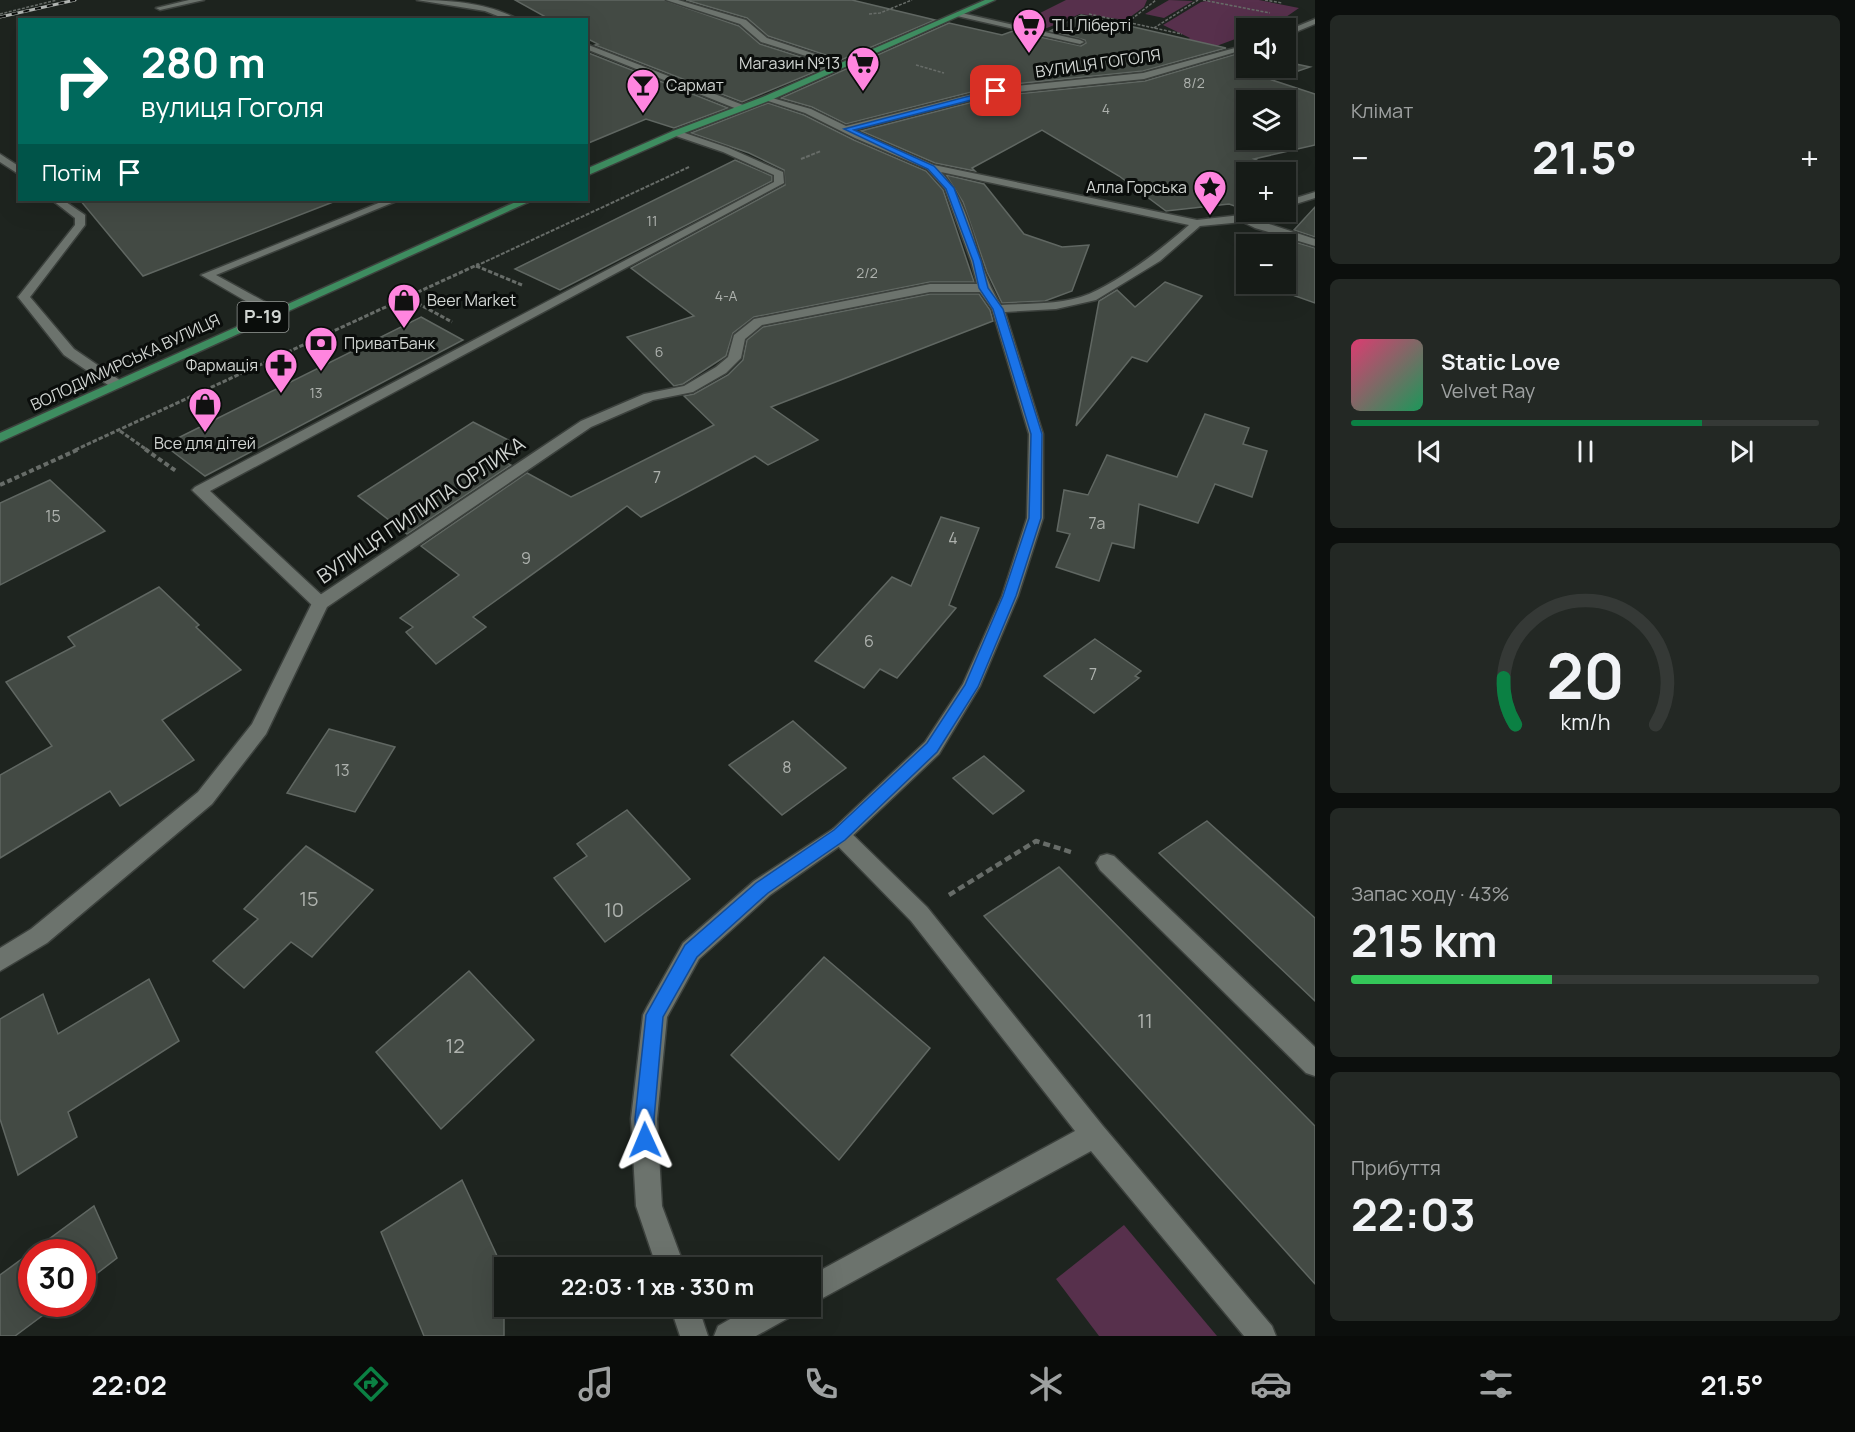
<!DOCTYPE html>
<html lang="uk">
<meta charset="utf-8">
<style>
:root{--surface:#161b17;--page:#232824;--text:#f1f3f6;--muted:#9ea1a1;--line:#353936;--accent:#0b8043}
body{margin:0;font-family:Manrope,sans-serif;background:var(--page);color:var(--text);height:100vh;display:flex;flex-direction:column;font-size:22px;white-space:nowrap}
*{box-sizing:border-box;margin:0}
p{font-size:20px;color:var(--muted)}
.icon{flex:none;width:33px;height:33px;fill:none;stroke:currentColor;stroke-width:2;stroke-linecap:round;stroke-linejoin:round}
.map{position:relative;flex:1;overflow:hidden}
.side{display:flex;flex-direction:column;gap:15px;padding:15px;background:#0c0f0d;width:540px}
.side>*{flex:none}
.top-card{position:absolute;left:18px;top:18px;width:570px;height:183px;border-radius:0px;box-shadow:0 6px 24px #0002,0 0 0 2px var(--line);background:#00695c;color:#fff;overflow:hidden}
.controls{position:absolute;left:1236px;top:18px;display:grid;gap:12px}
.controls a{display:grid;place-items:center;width:60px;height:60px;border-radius:0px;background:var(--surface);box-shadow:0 6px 24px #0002,0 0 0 2px var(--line);font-size:30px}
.speed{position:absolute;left:18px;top:1239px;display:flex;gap:12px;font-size:30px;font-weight:700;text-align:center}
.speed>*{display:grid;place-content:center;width:78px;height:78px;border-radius:50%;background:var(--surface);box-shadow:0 6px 24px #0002,0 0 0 2px var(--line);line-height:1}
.speed .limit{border:9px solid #d22;background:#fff;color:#111}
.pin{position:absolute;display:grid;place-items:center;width:51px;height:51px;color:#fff;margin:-26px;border-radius:12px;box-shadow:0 3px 9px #0006}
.me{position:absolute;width:66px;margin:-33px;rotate:359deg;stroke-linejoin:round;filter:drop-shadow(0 0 4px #0008)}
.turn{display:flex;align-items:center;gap:21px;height:126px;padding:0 24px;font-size:27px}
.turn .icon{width:78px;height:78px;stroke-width:2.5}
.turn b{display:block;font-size:42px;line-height:51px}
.then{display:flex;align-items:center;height:57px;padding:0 24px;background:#0003;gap:12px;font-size:22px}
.big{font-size:45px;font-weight:700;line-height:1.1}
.side .widget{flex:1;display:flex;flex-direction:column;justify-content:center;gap:9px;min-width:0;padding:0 21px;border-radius:9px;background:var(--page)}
.side .dial{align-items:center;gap:0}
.dial svg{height:156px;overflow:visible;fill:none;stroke:var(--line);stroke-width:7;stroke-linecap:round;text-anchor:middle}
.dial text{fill:var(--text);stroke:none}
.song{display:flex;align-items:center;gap:18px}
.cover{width:72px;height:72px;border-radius:9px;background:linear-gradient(135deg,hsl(340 70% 55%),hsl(150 70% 35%))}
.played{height:6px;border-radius:3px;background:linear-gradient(90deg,var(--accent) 75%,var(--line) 75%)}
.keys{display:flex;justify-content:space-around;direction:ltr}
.heat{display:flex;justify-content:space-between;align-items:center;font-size:33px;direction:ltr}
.charge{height:9px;border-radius:4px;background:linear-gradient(90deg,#34c759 43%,var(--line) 0)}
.trip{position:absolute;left:494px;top:1257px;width:327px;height:60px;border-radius:0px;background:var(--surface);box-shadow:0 6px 24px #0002,0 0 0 2px var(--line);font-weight:700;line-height:60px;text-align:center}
.tab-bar{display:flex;height:96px;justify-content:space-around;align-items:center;background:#090b09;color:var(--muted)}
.tab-bar .icon{width:42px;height:42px}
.tab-bar .current{color:var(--accent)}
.tab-bar b{font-size:27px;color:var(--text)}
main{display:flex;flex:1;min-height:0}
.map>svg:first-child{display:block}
.green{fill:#57304c}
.building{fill:#434a44;stroke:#606762;stroke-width:1.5;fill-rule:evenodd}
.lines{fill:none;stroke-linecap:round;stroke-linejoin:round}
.service-casing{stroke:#3c413d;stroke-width:3}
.minor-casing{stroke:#3c413d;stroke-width:3}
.primary-casing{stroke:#3c413d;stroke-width:3}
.path-far4{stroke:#676c68;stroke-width:1.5;stroke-dasharray:3 1.5;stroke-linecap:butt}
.path-far3{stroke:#676c68;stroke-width:2;stroke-dasharray:4 1.5;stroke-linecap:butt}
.path-far2{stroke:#676c68;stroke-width:3;stroke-dasharray:4.5 2;stroke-linecap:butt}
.path-far1{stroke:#676c68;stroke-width:4;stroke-dasharray:5 3;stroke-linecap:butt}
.path{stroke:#676c68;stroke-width:4.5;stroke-dasharray:7 4;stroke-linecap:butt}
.service{fill:#6c736d;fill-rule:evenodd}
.minor{fill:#6c736d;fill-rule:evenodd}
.primary{fill:#3e8d60;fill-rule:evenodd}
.rail-casing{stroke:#b1b5b2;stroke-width:3}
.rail{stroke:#0a0d0b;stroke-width:2;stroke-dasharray:6;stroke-linecap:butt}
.route{fill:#1a73e8;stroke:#114b97;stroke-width:1.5}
.labels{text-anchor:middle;stroke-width:6;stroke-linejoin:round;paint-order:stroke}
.far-number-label{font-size:14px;fill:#aeb2ae}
.far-poi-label{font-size:16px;fill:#d1d5d2;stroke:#0a0d0b;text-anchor:start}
.far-street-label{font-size:16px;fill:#d1d5d2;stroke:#0a0d0b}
.number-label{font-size:16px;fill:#aeb2ae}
.shield{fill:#0a0d0b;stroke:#959996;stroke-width:1.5}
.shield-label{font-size:18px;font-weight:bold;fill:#d1d5d2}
.street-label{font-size:20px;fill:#d1d5d2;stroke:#0a0d0b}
.near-number-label{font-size:20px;fill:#aeb2ae}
</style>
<main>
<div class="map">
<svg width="1315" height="1336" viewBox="0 0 1315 1336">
<rect width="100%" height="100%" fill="#1e241f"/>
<g class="green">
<path d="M1066 0H1147L1144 7 1126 20 1080 14 1047 28 1022 22Z"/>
<path d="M1169 0 1193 1 1164 18 1145 14Z"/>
<path d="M1211 0H1259L1299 8C1279 22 1272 28 1246 28V35L1187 57 1160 53 1190 38 1163 25 1201 2Z"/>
<path d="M1124 1225 1217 1336H1099L1056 1279Z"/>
</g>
<g class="building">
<path d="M515 0H664L739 26 760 44 829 66 742 102 595 45 598 44 586 38V20H551Z"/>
<path d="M686 0H852L935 20 841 60 768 36 747 18Z"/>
<path d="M1081 15 1226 48 1143 71 995 86 846 124 812 107 781 98 949 23 1002 35 1013 31 1081 46 1086 43 1085 40 1050 31Z"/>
<path d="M586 52 728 108 674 128 646 119 586 144Z"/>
<path d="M1243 52 1246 53V68H1286V62L1310 67 1272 80 1315 94V145L1254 159 1285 172H1246V210L1229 204 1166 211 1119 176 1042 130 972 168 975 171 935 163 861 131 996 96 1145 81ZM1246 100H1286V140H1246Z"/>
<path d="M768 103 804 115 854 140 926 171 943 190 974 282H930L754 317 733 333 726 356 683 384 674 386 627 337 694 316 631 268 785 185 784 170 749 153 691 133Z"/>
<path d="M735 160 772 176V181L560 290 515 269Z"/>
<path d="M946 175 984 184 1024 234 1062 247 1089 245 1072 291 1045 301 1002 303 987 272 963 202Z"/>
<path d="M80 200H332L333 202 143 276Z"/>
<path d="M1315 207V237L1294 230Z"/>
<path d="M1285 239 1315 248V303L1262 284H1286V244H1280Z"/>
<path d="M1165 282 1202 296 1147 362 1132 357 1076 426 1099 301 1117 290 1135 307Z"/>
<path d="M930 294H979L990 310 993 321 771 407 818 440 768 465 755 456 641 517 627 506 473 617 486 627 436 664 406 632 413 627 400 618 459 575 421 546 527 473 571 497 714 425 684 396 694 394 728 375 743 360 747 340 763 327Z"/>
<path d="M421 317 463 340 205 476 164 445Z"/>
<path d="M1205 414 1249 428 1243 444 1267 451 1252 497 1215 484 1198 523 1139 504 1134 548 1112 543 1099 581 1056 567 1070 534 1057 531 1064 490 1088 495 1107 455 1177 477Z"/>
<path d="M473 422 522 447 503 461 511 465 407 534 358 496Z"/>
<path d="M50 480 105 531 0 585V503Z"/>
<path d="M941 517 979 528 949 605 956 608 897 678 880 669 864 688 815 661 892 577 911 586Z"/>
<path d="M159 587 199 625 196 627 241 670 162 720 194 760 120 806 110 791 0 858V775L52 746 6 682 75 646 68 637Z"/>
<path d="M1095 639 1141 671 1135 676 1139 678 1094 713 1044 676Z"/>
<path d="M793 721 846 768 782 815 729 765Z"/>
<path d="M329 729 395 747 355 812 287 793Z"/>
<path d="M984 756 1024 791 993 814 953 778Z"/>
<path d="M627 810 690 879 605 942 554 878 587 856 577 844Z"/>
<path d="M1207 821 1315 918V1001L1159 853Z"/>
<path d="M306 846 373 890 312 957 291 942 244 988 213 961 258 919 244 909Z"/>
<path d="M1059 867 1315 1126V1284L984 916Z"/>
<path d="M824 957 930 1048 839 1160 731 1055Z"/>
<path d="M469 971 534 1040 441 1129 376 1052Z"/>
<path d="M149 979 179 1041 68 1112 77 1137 18 1175 0 1119V1019L43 994 58 1034Z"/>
<path d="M462 1180 504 1271V1336H424L381 1232Z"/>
<path d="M94 1206 117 1258 82 1285V1252H32V1304H58L15 1336H0V1275Z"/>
</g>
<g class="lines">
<defs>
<g id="service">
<path d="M666 0H678L746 20 767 38 848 65 841 67 761 42 740 24Z"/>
<path d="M957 12 1080 40 1084 42 1080 44 957 16Z"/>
<path d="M673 131H679L729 148 783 172 784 183 210 491 326 599 328 603 326 607H314L195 493 192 490 195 487 774 182V175L723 152 673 135Z"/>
<path d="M0 154 20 167V175L0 162Z"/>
<path d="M52 200H63L85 215V225L30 297 74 349 121 381 123 384 121 387H111L64 355 18 297 75 225V218Z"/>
<path d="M386 200H399L216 275 278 309 280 312 278 315H270L201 275Z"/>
<path d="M840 826 847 829 927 907 1103 1126 1272 1326 1276 1336H1244L1091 1151 810 1305V1276L1075 1131 911 921 833 841 830 835 833 829Z"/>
<path d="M1107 854 1114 856 1315 1047V1076L1306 1073 1100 870 1096 863 1100 856Z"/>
<path d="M753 1306H796L792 1316 756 1336H714L718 1326Z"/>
</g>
<g id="minor">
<path d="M189 0H204L160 10 156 8Z"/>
<path d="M417 0C450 0 490 3 519 20H508L485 11Z"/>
<path d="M1315 19V24L1286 36V31Z"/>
<path d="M586 44 743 105 745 107 737 109 586 49Z"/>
<path d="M1246 45V49L1144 79 996 94 854 130 934 165 1197 220 1267 212 1254 219 1315 239V246L1255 228 1243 222 1200 226 1160 261 1096 300 1056 309 1005 312 1043 434V518L1018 596 980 686 939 754 847 841 770 895 699 959 667 1017 657 1119 662 1206 685 1268H657L636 1206 631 1119 643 1015 647 1007 683 943 754 881 833 829 925 742 963 684 1002 596 1027 518 1029 434 992 309 980 292H930L762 325 745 339 741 358 726 373 693 392 653 400 591 427 327 607 266 734 212 804 47 943 0 971V948L31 929 198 792 252 724 314 599 581 421 644 394 684 386 716 367 728 357 734 335 754 319 930 284H977L971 261 945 189 927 169 855 138 805 113 765 100V96L811 109 846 126 996 88 1143 73ZM941 172 1189 225C1159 251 1126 277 1089 294 1063 305 1029 303 1001 305 974 265 975 209 941 172Z"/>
<path d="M1315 192V198L1286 207V201Z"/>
<path d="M670 1306H698L708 1336H680Z"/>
</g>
<g id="primary">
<path d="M985 0H995L771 100 679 135 586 176V169L673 131 765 96Z"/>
<path d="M520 200H533L0 442V433Z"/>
</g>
</defs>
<use href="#service" class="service-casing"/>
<use href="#minor" class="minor-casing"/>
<use href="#primary" class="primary-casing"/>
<g class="path-far4">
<path d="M1203 0 1270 13"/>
<path d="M1265 0 1282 3"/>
<path d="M0 14 57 0"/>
<path d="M869 14 880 13 912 0"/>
<path d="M1089 14 1182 34"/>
<path d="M1128 22 1156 0"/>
<path d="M1154 28 1198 0"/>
<path d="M916 65 944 73"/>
</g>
<g class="path-far3">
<path d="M801 159 821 151"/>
<path d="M476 266 689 167"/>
</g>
<g class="path-far2">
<path d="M476 266 522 285"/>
<path d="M406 297 452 322"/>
<path d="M120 431 147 450"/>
<path d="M75 450 479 264"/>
</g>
<g class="path-far1">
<path d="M145 449 176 471"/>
<path d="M0 485 79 449"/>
</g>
<path class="path" d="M949 895 1036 841 1074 853"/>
<use href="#service" class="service"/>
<use href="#minor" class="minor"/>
<use href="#primary" class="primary"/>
<defs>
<path id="rail" d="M0 17 75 0"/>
</defs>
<use href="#rail" class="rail-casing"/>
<use href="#rail" class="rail"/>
</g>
<path class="route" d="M996 89 999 93 854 130 934 166 954 188 981 261 988 288 1003 309 1042 434 1041 518 1016 596 978 687 937 752 845 840 768 893 697 957 663 1017 654 1119 655 1140 652 1147 645 1150 639 1147 636 1140 635 1119 646 1015 685 945 756 883 834 830 927 743 965 685 1003 596 1029 518 1031 434 993 309 979 288 973 261 946 189 928 169 844 129Z"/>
<defs>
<symbol id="supermarket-pin" viewBox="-11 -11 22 30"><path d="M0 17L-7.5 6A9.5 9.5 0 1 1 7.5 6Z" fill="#ff85df" stroke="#0a0d0b"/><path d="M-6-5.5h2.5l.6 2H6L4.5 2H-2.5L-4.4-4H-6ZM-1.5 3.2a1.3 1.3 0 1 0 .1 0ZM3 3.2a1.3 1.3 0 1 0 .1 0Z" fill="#111"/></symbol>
<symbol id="bar-pin" viewBox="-11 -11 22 30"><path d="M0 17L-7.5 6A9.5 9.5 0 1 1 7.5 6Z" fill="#ff85df" stroke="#0a0d0b"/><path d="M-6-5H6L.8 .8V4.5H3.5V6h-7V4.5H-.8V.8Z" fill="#111"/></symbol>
<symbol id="sight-pin" viewBox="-11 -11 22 30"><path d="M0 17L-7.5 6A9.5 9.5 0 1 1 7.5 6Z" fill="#ff85df" stroke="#0a0d0b"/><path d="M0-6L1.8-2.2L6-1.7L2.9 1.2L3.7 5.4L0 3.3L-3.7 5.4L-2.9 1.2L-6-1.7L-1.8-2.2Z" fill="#111"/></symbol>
<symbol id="shop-pin" viewBox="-11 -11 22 30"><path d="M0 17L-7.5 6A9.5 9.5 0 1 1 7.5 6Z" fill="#ff85df" stroke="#0a0d0b"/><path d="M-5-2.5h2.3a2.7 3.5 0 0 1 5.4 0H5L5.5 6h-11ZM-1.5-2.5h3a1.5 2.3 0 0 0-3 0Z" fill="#111"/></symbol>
<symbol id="bank-pin" viewBox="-11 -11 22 30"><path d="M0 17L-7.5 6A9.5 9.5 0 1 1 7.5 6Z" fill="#ff85df" stroke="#0a0d0b"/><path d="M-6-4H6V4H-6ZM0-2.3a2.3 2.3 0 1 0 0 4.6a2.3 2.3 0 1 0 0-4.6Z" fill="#111"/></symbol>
<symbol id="pharmacy-pin" viewBox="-11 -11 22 30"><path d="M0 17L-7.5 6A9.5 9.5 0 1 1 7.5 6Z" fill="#ff85df" stroke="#0a0d0b"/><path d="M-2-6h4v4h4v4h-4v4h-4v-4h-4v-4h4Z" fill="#111"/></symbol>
</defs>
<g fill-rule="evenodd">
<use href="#supermarket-pin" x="1010" y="6" width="38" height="52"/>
<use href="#supermarket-pin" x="844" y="44" width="38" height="52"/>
<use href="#bar-pin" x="624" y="66" width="38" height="52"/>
<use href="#sight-pin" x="1191" y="168" width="38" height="52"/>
<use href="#shop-pin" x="385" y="281" width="38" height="52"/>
<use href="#bank-pin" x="302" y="324" width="38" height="52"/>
<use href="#pharmacy-pin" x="262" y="346" width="38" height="52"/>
<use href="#shop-pin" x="186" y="385" width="38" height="52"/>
</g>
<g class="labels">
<g class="far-number-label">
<text x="1194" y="88">8/2</text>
<text x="1106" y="114">4</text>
<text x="652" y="226">11</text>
<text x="867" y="278">2/2</text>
<text x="726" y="301">4-А</text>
<text x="659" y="357">6</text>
<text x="316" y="398">13</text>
</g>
<g class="far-poi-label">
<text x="1052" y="31">ТЦ Ліберті</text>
<text x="840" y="69" text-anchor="end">Магазин №13</text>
<text x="666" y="91">Сармат</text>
<text x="1187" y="193" text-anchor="end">Алла Горська</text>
<text x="427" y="306">Beer Market</text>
<text x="344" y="349">ПриватБанк</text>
<text x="258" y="371" text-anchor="end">Фармація</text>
<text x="205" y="449" text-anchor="middle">Все для дітей</text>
</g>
<g class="far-street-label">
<text transform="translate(1098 63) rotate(-8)" y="6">ВУЛИЦЯ ГОГОЛЯ</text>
<text transform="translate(125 362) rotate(-25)" y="6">ВОЛОДИМИРСЬКА ВУЛИЦЯ</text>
</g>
<g class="number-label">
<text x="657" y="483">7</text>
<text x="53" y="522">15</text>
<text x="1097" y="529">7а</text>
<text x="953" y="544">4</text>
<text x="526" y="564">9</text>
<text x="869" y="647">6</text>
<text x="1093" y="680">7</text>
<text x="787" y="773">8</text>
<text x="342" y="776">13</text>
</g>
<rect class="shield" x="237.5" y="302" width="51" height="30" rx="4.5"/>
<g class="shield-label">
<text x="263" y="323">Р-19</text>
</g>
<g class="street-label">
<text transform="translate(421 510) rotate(-34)" y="7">ВУЛИЦЯ ПИЛИПА ОРЛИКА</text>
</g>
<g class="near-number-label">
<text x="309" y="906">15</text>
<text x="614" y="917">10</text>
<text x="1145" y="1028">11</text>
<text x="455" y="1053">12</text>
</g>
</g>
</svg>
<div class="controls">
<a><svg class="icon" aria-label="sound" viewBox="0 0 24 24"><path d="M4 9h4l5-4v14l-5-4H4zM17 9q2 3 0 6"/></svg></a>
<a><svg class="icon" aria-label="layers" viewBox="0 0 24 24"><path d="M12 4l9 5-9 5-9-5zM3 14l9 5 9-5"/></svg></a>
<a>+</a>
<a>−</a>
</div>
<div class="speed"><div class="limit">30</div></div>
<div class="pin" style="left:996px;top:91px;background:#d93025"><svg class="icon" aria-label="arrive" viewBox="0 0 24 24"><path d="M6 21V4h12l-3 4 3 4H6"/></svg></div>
<svg class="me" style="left:645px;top:1140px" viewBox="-20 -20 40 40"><path d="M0-17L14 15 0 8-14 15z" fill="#1a73e8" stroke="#fff" stroke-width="4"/></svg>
<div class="trip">22:03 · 1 хв · 330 m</div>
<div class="top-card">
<div class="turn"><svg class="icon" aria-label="right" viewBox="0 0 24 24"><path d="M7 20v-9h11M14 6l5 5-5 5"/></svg><div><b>280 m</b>вулиця Гоголя</div></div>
<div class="then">Потім<svg class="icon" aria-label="arrive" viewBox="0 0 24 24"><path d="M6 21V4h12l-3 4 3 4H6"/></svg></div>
</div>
</div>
<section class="side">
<div class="widget"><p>Клімат</p>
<div class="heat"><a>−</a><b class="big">21.5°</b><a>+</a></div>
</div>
<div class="widget">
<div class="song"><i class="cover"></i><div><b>Static Love</b><p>Velvet Ray</p></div></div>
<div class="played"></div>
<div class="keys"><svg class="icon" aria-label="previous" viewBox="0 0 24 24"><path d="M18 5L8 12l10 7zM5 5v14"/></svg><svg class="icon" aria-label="pause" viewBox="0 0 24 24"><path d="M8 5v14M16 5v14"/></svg><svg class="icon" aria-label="next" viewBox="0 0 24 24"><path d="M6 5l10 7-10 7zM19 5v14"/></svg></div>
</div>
<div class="widget dial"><svg viewBox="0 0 100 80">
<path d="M14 69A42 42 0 1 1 86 69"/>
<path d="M14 69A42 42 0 0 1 8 45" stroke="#0b8043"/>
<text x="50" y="56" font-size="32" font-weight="700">20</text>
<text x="50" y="72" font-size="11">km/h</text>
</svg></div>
<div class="widget"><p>Запас ходу · 43%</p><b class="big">215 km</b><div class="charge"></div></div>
<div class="widget"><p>Прибуття</p><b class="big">22:03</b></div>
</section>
</main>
<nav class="tab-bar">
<b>22:02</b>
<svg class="icon current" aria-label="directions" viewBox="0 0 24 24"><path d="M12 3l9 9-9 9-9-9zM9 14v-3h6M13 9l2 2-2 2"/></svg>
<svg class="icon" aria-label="music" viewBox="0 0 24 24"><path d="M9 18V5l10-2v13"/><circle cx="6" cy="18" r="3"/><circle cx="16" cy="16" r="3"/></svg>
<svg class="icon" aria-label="phone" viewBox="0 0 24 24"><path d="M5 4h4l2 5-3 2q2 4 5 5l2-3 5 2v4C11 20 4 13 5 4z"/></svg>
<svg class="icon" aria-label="climate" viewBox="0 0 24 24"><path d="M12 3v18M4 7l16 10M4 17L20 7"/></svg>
<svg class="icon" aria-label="car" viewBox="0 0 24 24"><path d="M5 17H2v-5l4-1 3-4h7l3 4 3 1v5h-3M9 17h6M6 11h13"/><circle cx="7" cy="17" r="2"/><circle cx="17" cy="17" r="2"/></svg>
<svg class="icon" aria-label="filters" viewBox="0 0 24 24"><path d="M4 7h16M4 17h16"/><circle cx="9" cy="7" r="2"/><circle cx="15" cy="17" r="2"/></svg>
<b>21.5°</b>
</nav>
